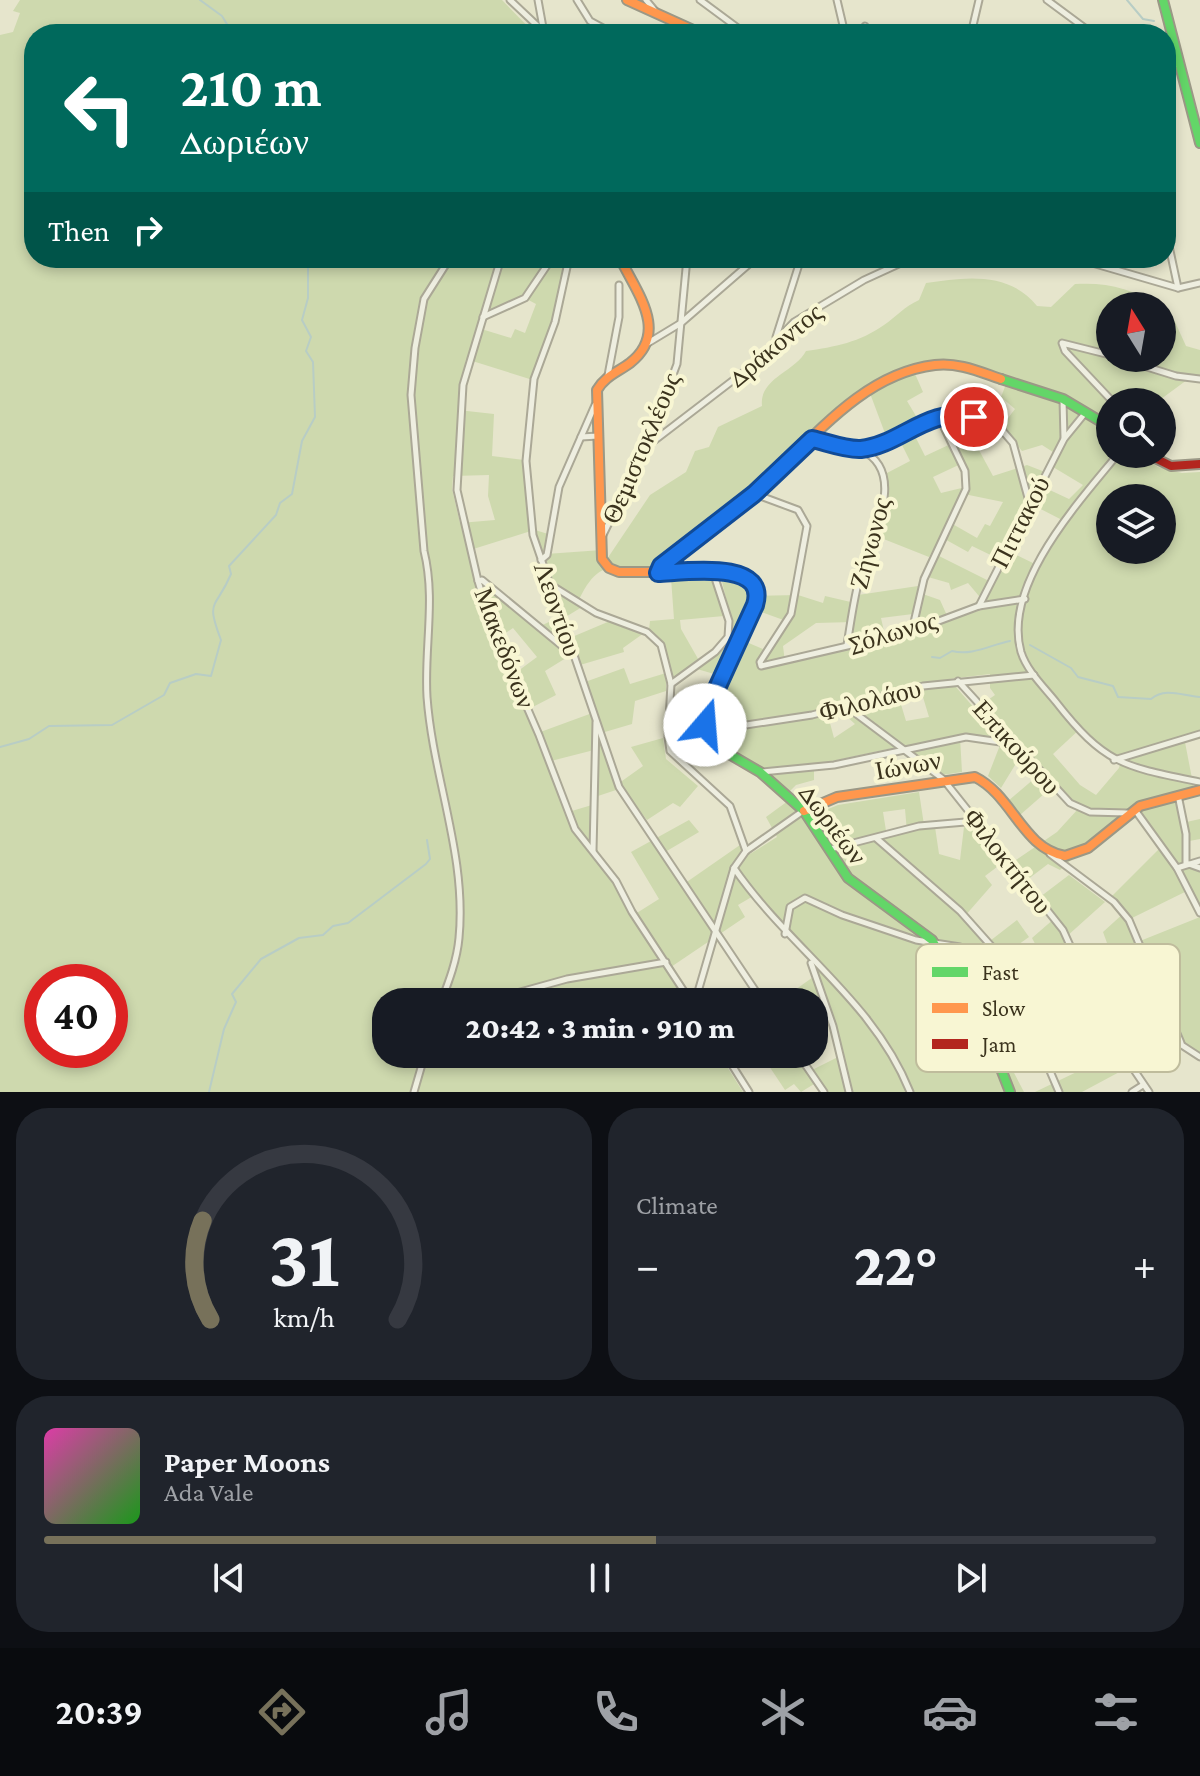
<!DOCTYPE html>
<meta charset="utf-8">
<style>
:root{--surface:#171b24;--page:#20242c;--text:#f1f3f6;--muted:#9ea1a6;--line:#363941;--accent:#77715a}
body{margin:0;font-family:"Crimson Pro",serif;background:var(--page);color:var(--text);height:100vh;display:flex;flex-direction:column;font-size:30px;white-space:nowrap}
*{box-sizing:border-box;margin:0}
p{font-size:26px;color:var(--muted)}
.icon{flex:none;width:44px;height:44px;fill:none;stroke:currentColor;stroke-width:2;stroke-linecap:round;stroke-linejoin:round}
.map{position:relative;height:1092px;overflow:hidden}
.details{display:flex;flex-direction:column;gap:16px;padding:16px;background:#0d0f14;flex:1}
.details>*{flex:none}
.top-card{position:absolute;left:24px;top:24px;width:1152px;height:244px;border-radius:32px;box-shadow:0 4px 12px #0003;background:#00695c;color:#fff;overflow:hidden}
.needle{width:52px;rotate:349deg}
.fabs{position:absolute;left:1096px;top:292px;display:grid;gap:16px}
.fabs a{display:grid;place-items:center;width:80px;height:80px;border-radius:50%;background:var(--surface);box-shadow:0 4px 12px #0003;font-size:40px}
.speed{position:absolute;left:24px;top:964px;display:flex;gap:16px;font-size:40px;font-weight:700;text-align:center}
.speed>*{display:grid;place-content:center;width:104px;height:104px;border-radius:50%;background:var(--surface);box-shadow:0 4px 12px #0003;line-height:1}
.speed .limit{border:12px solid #d22;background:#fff;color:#111}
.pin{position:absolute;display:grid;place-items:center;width:68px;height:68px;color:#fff;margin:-34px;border:4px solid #fff;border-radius:50%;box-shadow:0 2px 8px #0007}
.me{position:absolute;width:88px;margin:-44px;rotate:18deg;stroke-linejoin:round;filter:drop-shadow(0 0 6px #0008)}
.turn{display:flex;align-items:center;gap:28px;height:168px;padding:0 24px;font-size:36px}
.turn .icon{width:104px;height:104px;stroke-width:2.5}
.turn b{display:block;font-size:56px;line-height:68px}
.then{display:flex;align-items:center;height:76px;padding:0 24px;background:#0003;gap:16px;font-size:30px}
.big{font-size:60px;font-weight:800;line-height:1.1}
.details .card{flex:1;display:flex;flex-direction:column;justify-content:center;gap:12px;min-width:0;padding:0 28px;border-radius:32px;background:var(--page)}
.details .dial{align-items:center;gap:0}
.dial svg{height:208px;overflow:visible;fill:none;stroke:var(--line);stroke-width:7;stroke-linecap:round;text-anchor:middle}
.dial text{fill:var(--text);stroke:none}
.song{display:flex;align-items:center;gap:24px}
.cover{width:96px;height:96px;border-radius:12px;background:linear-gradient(135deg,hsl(320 70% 55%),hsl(120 70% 35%))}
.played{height:8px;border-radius:4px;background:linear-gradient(90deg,var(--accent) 55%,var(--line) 55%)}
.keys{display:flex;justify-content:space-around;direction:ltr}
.heat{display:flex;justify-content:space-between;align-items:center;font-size:44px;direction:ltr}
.details .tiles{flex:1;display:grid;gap:16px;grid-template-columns:1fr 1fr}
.card:last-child{grid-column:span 2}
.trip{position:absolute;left:372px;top:988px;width:456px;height:80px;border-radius:32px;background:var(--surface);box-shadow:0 4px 12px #0003;font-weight:800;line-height:80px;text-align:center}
.menu{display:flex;height:128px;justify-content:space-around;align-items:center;background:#090b0e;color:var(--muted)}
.menu .icon{width:56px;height:56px}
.menu .current{color:var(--accent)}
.menu b{font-size:36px;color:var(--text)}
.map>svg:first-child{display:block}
.green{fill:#ced9ae;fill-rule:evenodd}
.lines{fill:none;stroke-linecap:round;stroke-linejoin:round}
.stream{stroke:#b8cdc5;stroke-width:2}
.street-casing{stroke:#aba896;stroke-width:9}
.fast-casing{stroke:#9b9886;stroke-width:12}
.slow-casing{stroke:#9b9886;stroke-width:12}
.jam-casing{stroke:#9b9886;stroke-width:12}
.street{stroke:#eeeee0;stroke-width:5}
.fast{stroke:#63d668;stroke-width:8}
.slow{stroke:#ff974d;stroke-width:8}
.jam{stroke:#b3261e;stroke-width:8}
.route-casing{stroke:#114b97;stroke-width:20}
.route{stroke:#1a73e8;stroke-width:14}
.labels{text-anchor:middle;stroke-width:8;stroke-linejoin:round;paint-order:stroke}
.street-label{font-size:26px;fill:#3b331d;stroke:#f8f6d3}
.key{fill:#f8f6d3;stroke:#bfbc9c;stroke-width:2}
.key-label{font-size:22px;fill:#3b331d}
</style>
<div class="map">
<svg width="1200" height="1092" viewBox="0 0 1200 1092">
<rect width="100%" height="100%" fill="#e6e5cc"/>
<g class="green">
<path d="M20 0H502L535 34H34V258H524L548 269 555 258H567L557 299 564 301 536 381 466 359 458 410 494 414 492 456 524 460 523 472 530 473 535 530 548 534 546 554 602 550 605 562 650 495 686 472 695 451 709 447 718 427 762 406C759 378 795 372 806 351 835 347 860 342 884 325 897 316 904 307 919 300L926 283C965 277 1009 271 1037 306L1051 307 1075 284C1108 282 1132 289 1161 306H1110V358H1162V307L1170 311 1186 346 1200 350V377H1191L1157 402H1110V454H1138L1158 467 1182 473 1200 472V731L1184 737 1194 789 1177 794 1182 823 1200 819V839L1184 842V868L1200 865V909L1191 889 1130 919 1140 941 1200 917V1056L1163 1031 1153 1054 1082 1092H1035L1087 1067 1077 1048 1047 1062 1036 1029 1000 1046 1024 1092H827L819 1081 801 1092 794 1084 785 1090 761 1054H794L808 1072 844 1054 827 1002 814 1009V1002H778L816 975 815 961 755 895 738 905 745 917 668 969 649 942 686 1002H386V1054H719L743 1092H0V35L13 32 20 13 13 11ZM521 296 536 304 525 333 515 329 511 338 478 328 482 315ZM943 360 1008 379 1001 397 1015 409 1002 426 1022 451 1042 445 1053 452 1048 464 1083 485 1069 499 1039 485 1045 472 1027 465 993 476 973 439 977 422 964 417 944 418 955 442 925 456 910 426 919 421 907 401 923 392 912 367ZM868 388 886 436 896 433 910 461 887 473 889 494 876 536 929 557 941 537 968 552 972 546 1001 560 991 582 937 555 928 577 949 583 951 590 968 583 984 602 985 609 949 620 940 600 917 592 918 586 858 595 855 603 825 596 823 603 798 595 755 596C747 579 739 578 721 577L733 629 722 649 701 664 681 629 680 620 724 616 712 578H671L674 619 650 621 649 630 660 641 671 679 690 667 728 678 708 724 712 738 787 794 796 785 814 780V765L902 746 942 775 962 772 960 737 972 734 1002 740 988 776 1001 788 1023 752 1042 772 1008 801 1020 815 1052 787 1078 809 1057 832 1013 862 1027 880 1048 864 1060 870 1114 821 1134 807 1163 845 1111 897 1125 912 1103 932 1115 965 1088 977 1096 995 1126 986 1122 976 1174 956 1179 980 1154 995 1148 983 1128 990 1135 1003 1128 1022 1100 1009 1112 1035 1077 1048 1063 1016 1027 1023 1009 982 979 993 952 959 963 947 997 960 1029 937 1017 920 986 944 964 917 992 885 985 876 1005 861 977 825 964 827 960 860 939 854 935 827 924 825 919 792 838 805 811 816 792 798 766 817 777 837 750 854 740 845 681 886 660 855 699 832 689 820 631 852 659 899 632 916 613 880 590 852 592 805 565 813 547 762 594 750 595 797 622 788 647 820 673 803 680 807 698 786 666 759 663 738 631 747 643 766 615 786 598 734 632 724 635 701 666 691V673L630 684 624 668 585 682 595 712 535 734 525 711 556 695 545 671 574 653 580 665 624 652 623 648 644 633 610 621 565 640 559 621 582 607 577 604C596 562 609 565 651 569L748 494 847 400ZM965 462 970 486 941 493 933 477ZM489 475 488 496 495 520 460 523 452 489 453 476ZM964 494 1003 502 990 526 985 524 977 538 949 522ZM1110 498H1162V550H1110ZM1029 503 1064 521 1039 566 1004 549ZM534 530 562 616 536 628 473 573 467 551ZM750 608 789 622 770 652 737 638ZM913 614 920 633 886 640 881 618ZM853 622 850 647 785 662 783 646 816 623ZM513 628 537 657 510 677 494 641ZM990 674V688L995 695 975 709 949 679ZM919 684 929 717 906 721 896 688ZM835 706 855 724 834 738 826 708ZM1081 728 1108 754 1123 755 1119 768 1096 795 1080 785 1053 754ZM905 809 907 832 887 837 883 812ZM42 982H110V1050H42Z"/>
<path d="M1069 875 1105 902 1066 937 1077 967 1062 976 1058 985 1031 972 1042 957 1032 938 1055 918 1040 897Z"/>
</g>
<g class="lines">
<g class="stream">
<path d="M200 0 222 16 233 34"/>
<path d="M1127 0 1143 19 1154 21"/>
<path d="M1030 645 1071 668 1078 677 1113 686 1118 697 1151 699C1166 687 1182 696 1200 697"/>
<path d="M932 657 940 658 952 651C972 656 990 645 1010 641"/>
<path d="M0 747 29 739 49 726 112 725 164 695 170 683 196 674 211 676 221 640C205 598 216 610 231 574L229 566 276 515 280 503 292 494 302 441 315 417 313 362 306 351 311 337 302 320 308 298V258"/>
<path d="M209 1092 224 1029 236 1002 232 994 261 959 299 938 323 935 333 926 348 923 426 864 430 859 427 840"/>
</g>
<defs>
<g id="street">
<path d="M510 0 544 32"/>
<path d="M538 0 544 33"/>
<path d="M577 0 590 21 614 34"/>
<path d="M646 0 656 12"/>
<path d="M700 0 746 34"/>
<path d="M837 0 845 34"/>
<path d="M1047 0 1093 34"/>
<path d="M865 26 868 34"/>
<path d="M971 34 979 0"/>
<path d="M1166 68 1180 63"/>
<path d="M1166 232 1178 288"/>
<path d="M501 258 463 385 457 490 478 581 490 622 539 735 575 829 616 881 632 912 691 1002"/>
<path d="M569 258 555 322 534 379 526 461 533 535 619 787 763 1002"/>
<path d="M1075 258 1178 288 1200 283"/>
<path d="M483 317 525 298 552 258"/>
<path d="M776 337 801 258"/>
<path d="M648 343 681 323 756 258"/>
<path d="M1110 355 1062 343 1065 351 1113 402"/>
<path d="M1118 358 1176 376 1200 379"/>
<path d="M608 375 619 317V285"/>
<path d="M1063 400 1064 438"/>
<path d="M581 437 598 436"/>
<path d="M812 439 860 449 939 417 955 414 974 417 1001 429 1013 443 1030 505"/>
<path d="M646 447 753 365 794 322 864 280 912 258"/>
<path d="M1118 454C1080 501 1002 584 1021 652 1027 671 1044 687 1056 702 1105 765 1125 767 1200 782"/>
<path d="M755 494 798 510 807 526 791 614 760 662 761 666 912 631 979 606 1025 599"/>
<path d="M602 537 646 447 677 364 687 258"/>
<path d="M541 560 547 555 559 487 595 405"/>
<path d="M478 581 482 580 573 655"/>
<path d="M551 585 596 613 647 632 661 645 671 684 668 737 670 751 730 806 746 851"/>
<path d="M979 606 1064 439 1086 412"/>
<path d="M912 631 924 579 966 489 965 471 939 417"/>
<path d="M847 645C851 621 854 596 861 572 871 537 909 472 861 450"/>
<path d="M958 681 1070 803 1090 812 1127 813"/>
<path d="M671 684 715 652 728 637 729 621 713 572"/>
<path d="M847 707 943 779 1063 930 1111 1036 1149 1092"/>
<path d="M707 731 812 715 923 686 1034 675"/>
<path d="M1114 760 1200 734"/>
<path d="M761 772 834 765 966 737 1014 744"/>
<path d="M1178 795 1186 834V863L1200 868"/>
<path d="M1135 810 1177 868 1200 913"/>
<path d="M876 838 960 911 1001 957 1059 1092"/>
<path d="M830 849 919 826 977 821"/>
<path d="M593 851 596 722"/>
<path d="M1050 854 1114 902 1129 920 1181 1043"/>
<path d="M734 868C789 948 874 1001 910 1092"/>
<path d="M1177 868 1200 861"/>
<path d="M785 934 790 907 805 898 842 915 916 940 960 947 1004 962 1160 1031 1200 1057"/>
<path d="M811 963 833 1026 849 1092"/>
<path d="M441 1002C449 981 457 960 459 938 467 856 433 778 427 697 424 648 436 599 424 551L411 395 415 348 424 299 450 258"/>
<path d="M484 1002 567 979 666 962"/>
<path d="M695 1002 734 868 746 851 803 811"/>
<path d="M725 1054 749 1092"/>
<path d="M798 1054 824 1092"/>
<path d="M414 1092 425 1054"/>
<path d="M1132 1092 1143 1085"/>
</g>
<g id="fast">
<path d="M1163 0 1200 143"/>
<path d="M1001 379 1063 399 1110 427"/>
<path d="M746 579 752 581 756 601 707 710 708 735 717 747 760 772 804 811 848 878 932 940 985 1028 1010 1092"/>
</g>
<g id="slow">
<path d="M627 0 702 34"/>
<path d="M620 258C636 292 670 332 630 363 618 372 605 376 597 390L602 559 609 568 619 572H729L746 579"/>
<path d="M658 573 665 562C695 541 726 519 753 495 807 447 858 374 935 365 958 362 980 372 1001 379"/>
<path d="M804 811 837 797 975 777C1013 796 1022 848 1065 856L1088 848 1140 806 1200 790"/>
</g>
<path id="jam" d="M1147 454 1171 466 1200 464"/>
</defs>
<use href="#street" class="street-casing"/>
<use href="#fast" class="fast-casing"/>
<use href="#slow" class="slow-casing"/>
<use href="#jam" class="jam-casing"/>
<use href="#street" class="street"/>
<use href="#fast" class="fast"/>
<use href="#slow" class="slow"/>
<use href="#jam" class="jam"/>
</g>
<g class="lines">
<defs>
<path id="route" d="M705 725 707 710 755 605C769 559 684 572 658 573L661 566 754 494 812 439C826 442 846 450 861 449 901 445 928 406 974 417"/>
</defs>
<use href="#route" class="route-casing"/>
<use href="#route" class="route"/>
</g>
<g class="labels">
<g class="street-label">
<text transform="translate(775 345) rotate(-40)" y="9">Δράκοντος</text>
<text transform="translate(641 448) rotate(-67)" y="9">Θεμιστοκλέους</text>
<text transform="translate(1020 522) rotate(-63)" y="9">Πιττακού</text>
<text transform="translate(870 543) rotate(-75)" y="9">Ζήνωνος</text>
<text transform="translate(558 609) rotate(71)" y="9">Λεοντίου</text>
<text transform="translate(893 632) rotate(-16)" y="9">Σόλωνος</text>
<text transform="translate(505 648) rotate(69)" y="9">Μακεδόνων</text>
<text transform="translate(870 700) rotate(-14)" y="9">Φιλολάου</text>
<text transform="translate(1017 747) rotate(48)" y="9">Επικούρου</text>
<text transform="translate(908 765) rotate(-10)" y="9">Ιώνων</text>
<text transform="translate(833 824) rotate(53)" y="9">Δωριέων</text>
<text transform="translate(1008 861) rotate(52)" y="9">Φιλοκτήτου</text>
</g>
</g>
<rect x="916" y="944" width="264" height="128" rx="12" class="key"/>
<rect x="932" y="967" width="36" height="10" fill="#63d668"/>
<rect x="932" y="1003" width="36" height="10" fill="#ff974d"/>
<rect x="932" y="1039" width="36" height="10" fill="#b3261e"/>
<g class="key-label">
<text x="982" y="980">Fast</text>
<text x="982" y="1016">Slow</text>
<text x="982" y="1052">Jam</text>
</g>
</svg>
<div class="fabs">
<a><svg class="needle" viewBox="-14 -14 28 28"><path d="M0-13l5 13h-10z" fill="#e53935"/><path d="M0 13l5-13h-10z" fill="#9ea1a6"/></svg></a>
<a><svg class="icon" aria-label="search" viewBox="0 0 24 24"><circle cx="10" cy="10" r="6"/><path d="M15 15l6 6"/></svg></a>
<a><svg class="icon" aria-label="layers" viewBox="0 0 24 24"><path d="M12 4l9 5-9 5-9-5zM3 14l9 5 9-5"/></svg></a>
</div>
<div class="speed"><div class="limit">40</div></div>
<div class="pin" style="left:974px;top:417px;background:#d93025"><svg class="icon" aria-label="arrive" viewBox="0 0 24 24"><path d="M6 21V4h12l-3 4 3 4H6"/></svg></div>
<svg class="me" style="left:705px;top:725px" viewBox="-20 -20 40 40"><circle r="19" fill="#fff"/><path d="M0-13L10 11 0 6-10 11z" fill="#1a73e8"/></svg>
<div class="trip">20:42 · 3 min · 910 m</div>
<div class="top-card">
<div class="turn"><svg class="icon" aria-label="left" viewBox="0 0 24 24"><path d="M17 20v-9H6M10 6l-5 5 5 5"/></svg><div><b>210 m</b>Δωριέων</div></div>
<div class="then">Then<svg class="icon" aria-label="right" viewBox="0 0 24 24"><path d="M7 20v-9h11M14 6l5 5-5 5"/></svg></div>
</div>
</div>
<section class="details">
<div class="tiles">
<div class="card dial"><svg viewBox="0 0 100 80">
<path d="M14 69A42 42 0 1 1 86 69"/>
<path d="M14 69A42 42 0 0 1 11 31" stroke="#77715a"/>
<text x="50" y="56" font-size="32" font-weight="700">31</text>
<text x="50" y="72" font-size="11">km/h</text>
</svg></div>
<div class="card"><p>Climate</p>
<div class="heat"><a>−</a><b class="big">22°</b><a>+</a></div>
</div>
<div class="card">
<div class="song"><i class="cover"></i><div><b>Paper Moons</b><p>Ada Vale</p></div></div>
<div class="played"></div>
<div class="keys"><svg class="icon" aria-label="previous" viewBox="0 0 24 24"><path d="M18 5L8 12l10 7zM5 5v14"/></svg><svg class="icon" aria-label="pause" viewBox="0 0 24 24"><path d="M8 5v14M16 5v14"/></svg><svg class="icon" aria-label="next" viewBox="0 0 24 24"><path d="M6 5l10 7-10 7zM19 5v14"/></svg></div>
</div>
</div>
</section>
<nav class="menu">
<b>20:39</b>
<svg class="icon current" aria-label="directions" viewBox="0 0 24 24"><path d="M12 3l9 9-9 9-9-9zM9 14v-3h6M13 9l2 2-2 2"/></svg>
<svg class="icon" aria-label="music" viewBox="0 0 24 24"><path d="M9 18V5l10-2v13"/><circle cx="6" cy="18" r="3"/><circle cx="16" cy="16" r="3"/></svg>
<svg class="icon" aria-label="phone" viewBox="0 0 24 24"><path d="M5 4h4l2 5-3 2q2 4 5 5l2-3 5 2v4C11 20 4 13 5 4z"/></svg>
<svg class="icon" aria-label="climate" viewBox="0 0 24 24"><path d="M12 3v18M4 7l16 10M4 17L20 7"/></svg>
<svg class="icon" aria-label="car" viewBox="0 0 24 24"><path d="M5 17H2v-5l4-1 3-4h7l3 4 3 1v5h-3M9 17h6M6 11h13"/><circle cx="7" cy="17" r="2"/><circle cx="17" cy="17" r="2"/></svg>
<svg class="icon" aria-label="filters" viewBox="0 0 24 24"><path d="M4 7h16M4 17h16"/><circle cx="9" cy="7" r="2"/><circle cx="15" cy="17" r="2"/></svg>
</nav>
